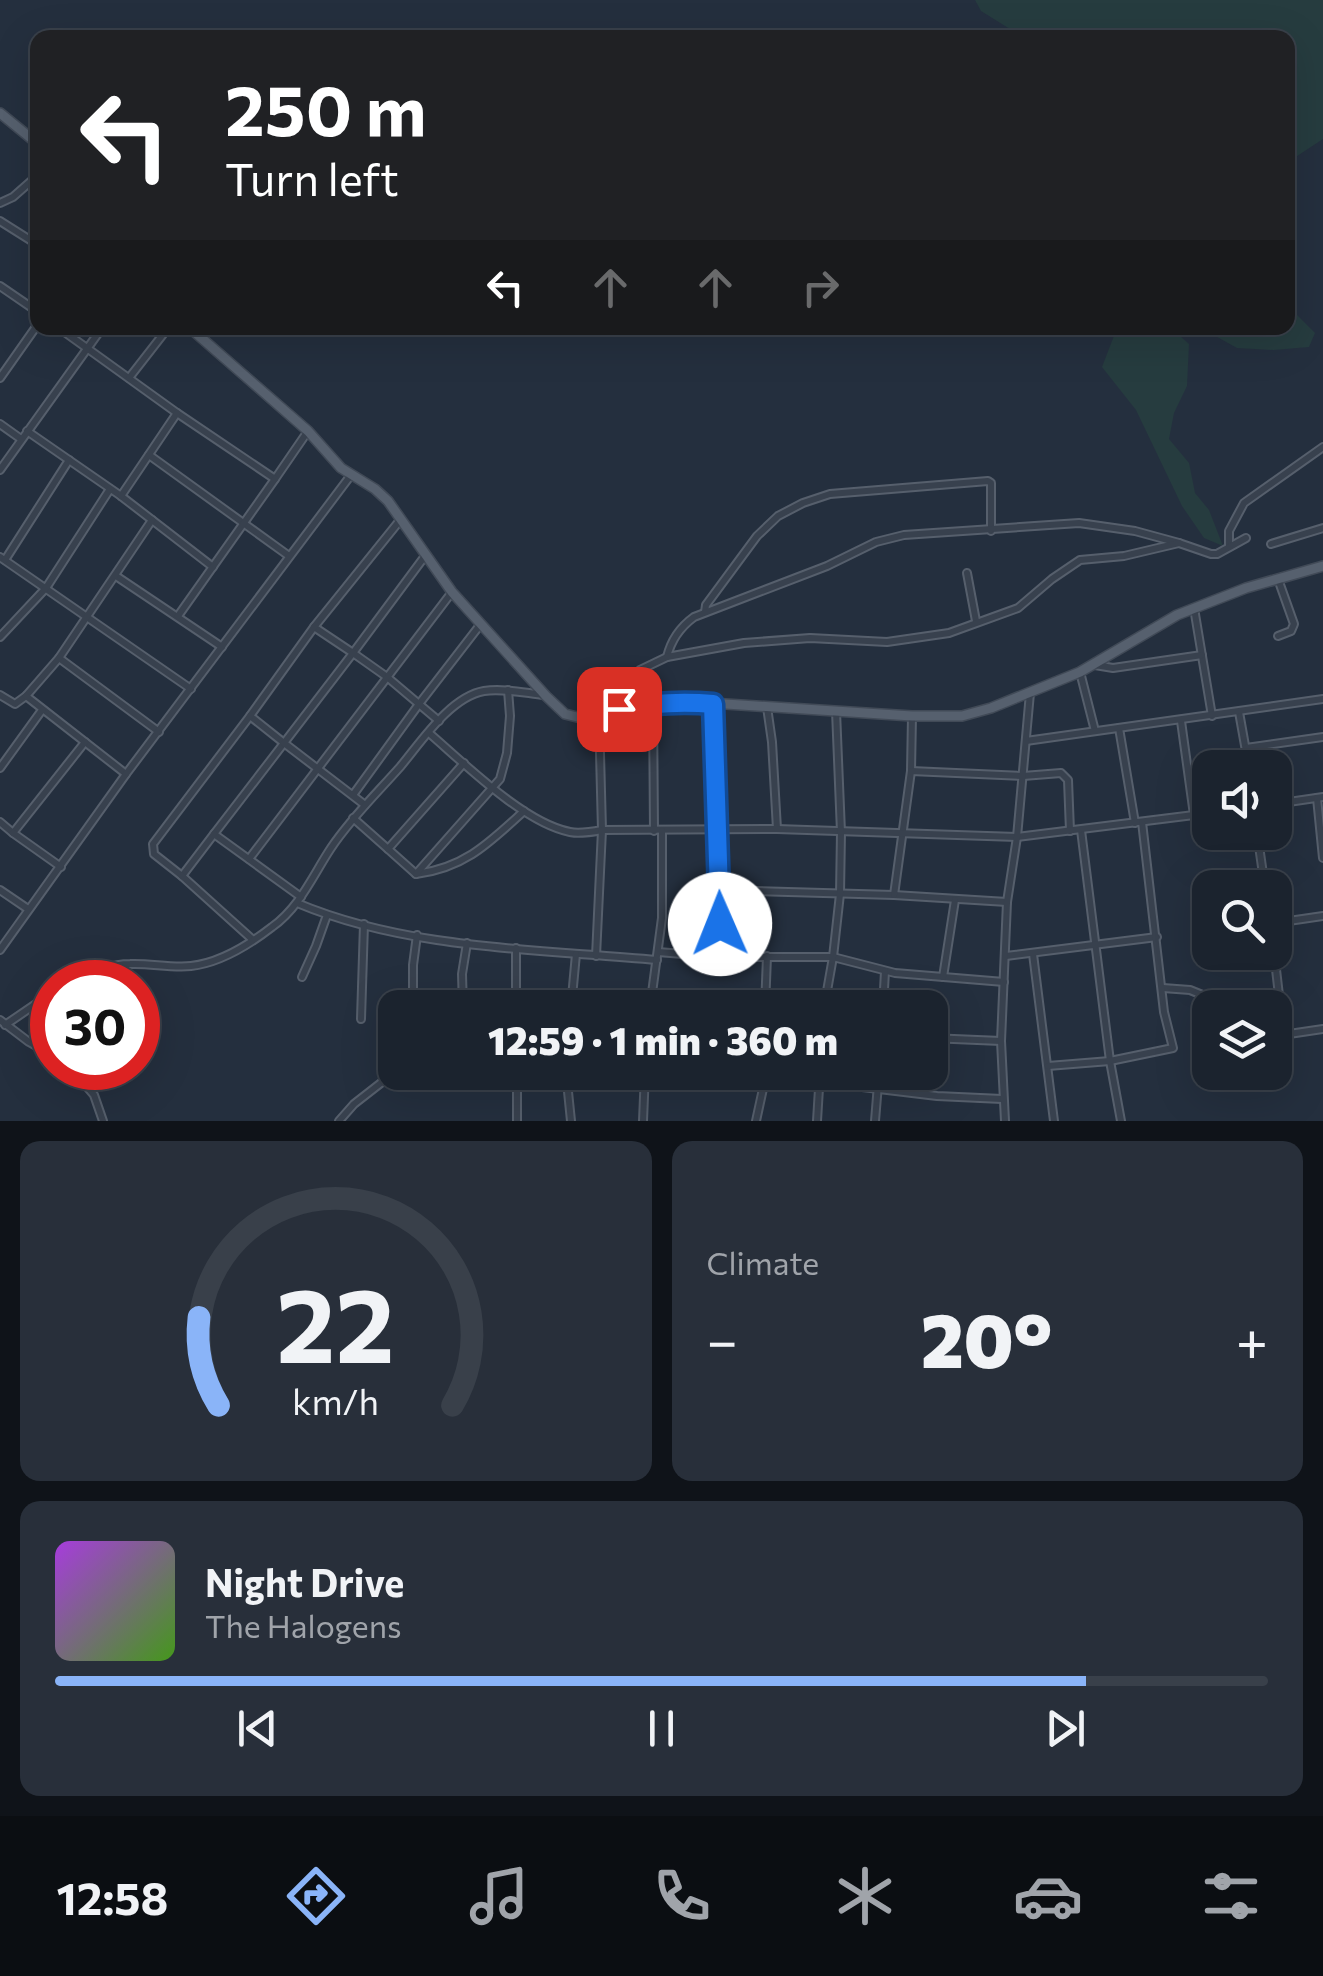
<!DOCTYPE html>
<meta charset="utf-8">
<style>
:root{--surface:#1b232e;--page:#282f3a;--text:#f1f3f6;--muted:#a0a4aa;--line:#39404a;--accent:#8ab4f8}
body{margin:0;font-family:Commissioner,sans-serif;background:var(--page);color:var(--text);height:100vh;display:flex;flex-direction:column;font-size:38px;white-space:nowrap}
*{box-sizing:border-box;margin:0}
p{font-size:32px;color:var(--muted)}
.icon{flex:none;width:55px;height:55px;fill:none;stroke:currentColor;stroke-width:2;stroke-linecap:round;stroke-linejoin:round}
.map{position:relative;height:1121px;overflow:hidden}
.drawer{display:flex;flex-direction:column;gap:20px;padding:20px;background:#0f1319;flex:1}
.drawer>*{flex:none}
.guide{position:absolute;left:30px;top:30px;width:1265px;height:305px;border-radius:20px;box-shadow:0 10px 40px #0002,0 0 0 2px var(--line);background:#202124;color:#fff;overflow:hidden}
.tools{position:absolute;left:1192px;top:750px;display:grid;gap:20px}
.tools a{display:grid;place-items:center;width:100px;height:100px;border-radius:20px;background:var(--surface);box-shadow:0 10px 40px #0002,0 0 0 2px var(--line);font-size:50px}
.speed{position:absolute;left:30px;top:960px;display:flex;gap:20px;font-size:50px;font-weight:700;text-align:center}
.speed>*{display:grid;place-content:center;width:130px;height:130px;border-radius:50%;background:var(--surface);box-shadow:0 10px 40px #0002,0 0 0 2px var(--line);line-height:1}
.speed .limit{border:15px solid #d22;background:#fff;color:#111}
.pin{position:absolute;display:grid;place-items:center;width:85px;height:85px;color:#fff;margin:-42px;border-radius:20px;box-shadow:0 5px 15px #0006}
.me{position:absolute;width:110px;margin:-55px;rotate:359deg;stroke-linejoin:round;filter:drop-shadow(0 0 8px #0008)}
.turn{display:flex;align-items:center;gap:35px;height:210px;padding:0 30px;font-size:45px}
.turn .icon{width:130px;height:130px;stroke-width:2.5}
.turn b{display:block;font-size:70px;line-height:85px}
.lanes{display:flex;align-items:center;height:95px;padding:0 30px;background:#0003;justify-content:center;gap:50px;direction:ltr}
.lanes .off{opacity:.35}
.big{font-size:75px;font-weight:800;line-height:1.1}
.drawer .widget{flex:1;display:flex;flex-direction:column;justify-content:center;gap:15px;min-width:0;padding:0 35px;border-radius:20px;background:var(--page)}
.drawer .dial{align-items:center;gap:0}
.dial svg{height:260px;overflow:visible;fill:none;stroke:var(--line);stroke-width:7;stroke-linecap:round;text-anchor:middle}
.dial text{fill:var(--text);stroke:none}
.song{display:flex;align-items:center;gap:30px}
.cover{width:120px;height:120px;border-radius:15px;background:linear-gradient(135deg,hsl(280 70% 55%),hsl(100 70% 35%))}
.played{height:10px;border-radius:5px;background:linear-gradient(90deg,var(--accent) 85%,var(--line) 85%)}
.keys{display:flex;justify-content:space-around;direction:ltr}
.heat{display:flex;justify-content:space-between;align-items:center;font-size:55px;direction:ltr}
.drawer .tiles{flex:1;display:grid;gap:20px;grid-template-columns:1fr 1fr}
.widget:last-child{grid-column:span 2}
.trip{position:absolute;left:378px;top:990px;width:570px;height:100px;border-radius:20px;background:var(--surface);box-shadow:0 10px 40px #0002,0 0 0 2px var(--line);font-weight:800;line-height:100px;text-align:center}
.dock{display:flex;height:160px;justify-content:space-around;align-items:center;background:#0b0e12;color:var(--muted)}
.dock .icon{width:70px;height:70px}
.dock .current{color:var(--accent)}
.dock b{font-size:45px;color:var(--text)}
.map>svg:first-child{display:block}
.green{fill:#263c3f}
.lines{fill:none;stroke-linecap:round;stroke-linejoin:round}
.street-casing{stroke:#565f6c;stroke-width:10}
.primary-casing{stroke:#414a57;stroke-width:12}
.street{stroke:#38414e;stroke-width:6}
.primary{stroke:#56606e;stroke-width:9}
.route-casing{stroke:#114b97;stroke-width:25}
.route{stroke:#1a73e8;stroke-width:18}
</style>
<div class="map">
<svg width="1323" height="1121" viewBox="0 0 1323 1121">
<rect width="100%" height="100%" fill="#242f3e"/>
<g class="green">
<path d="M975 0H1323V139L1288 162V38L1023 37 981 11Z"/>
<path d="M1288 306 1315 333 1309 347 1274 350 1237 348 1201 328H1288Z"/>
<path d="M1117 328H1171L1189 344 1187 386 1174 413 1169 439 1189 463 1195 493 1209 510 1223 546 1204 538 1182 506 1136 410 1102 367Z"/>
</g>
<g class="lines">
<defs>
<g id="street">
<path d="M0 203 13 197 38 175"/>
<path d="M0 221 38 245"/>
<path d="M0 286 38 312"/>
<path d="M59 328 177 413 275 479 308 431"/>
<path d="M0 378 38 324"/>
<path d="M129 378 168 328"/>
<path d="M0 424 21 439"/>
<path d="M27 431 121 496 213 567"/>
<path d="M149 455 289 556"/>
<path d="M0 470 102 328"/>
<path d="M121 496 177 413"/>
<path d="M1271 544 1323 528"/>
<path d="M1229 546V531L1244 503 1323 447"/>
<path d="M0 557 191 689"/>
<path d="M5 560 69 460"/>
<path d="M967 573 976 621"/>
<path d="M116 576 222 647"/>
<path d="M1194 608 1212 716"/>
<path d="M705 612 706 605 757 536 778 516 803 503 830 494 988 481 991 483V531"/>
<path d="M178 616 275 479"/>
<path d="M314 627 353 653 425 556"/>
<path d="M1278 636 1291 631 1294 624 1278 579"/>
<path d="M0 637 46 588 110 489"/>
<path d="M667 657C671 640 679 628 694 617L827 566 876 542 904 535 1079 523 1135 531 1179 543"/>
<path d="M59 658 159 732"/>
<path d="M1095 665 1113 668 1202 655"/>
<path d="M1080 672 1095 731"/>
<path d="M0 695 15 704 26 696 59 658 152 520"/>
<path d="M26 696 126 774"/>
<path d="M653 703 654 831"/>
<path d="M713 704C714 788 721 873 720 957"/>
<path d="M638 706 636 675 640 670 667 657 744 643 810 638 887 642 949 633 1018 608 1052 579 1080 560 1124 556 1179 543 1211 554H1217L1246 538"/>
<path d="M767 707 772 742 777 829"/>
<path d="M1239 712 1249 768"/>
<path d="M250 716 284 743 214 834 301 897"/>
<path d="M1181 721 1194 815"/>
<path d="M1119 728 1135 823"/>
<path d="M429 733C465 764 524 823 570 832 580 834 591 832 602 830L599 715"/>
<path d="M1026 741 1323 699"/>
<path d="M1246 748 1323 737"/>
<path d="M0 768 42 710"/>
<path d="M911 771 912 716"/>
<path d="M353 795 419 704 480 625"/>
<path d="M1317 798 1323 858"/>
<path d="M1275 804 1323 797"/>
<path d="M365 805 284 743 353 653 387 677 439 721"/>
<path d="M353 818 388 849 464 763"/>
<path d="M0 822 13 833 85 742"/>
<path d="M1081 830 1110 1061 1121 1121"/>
<path d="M1257 832 1265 888"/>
<path d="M13 833 61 867"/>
<path d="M388 849 416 874C465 868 490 842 524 811"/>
<path d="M249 859 452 592"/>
<path d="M416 874 500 779 507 753 510 716 508 690"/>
<path d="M182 876 214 834"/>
<path d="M0 890 28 909"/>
<path d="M721 890 894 895 1007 902"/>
<path d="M894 895 911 771 1023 776 1061 773 1068 780 1070 831"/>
<path d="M297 903C409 950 538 949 657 960"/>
<path d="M1275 923 1323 916"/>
<path d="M253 940 182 876 154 854 153 844 250 716 314 627 401 519"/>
<path d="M516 948V1008"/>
<path d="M0 950 126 774 351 475"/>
<path d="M658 952 720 957H833L895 973 1004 982"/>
<path d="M1274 952 1283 1030 1289 1034 1323 1029"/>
<path d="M1033 954 1054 1121"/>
<path d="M596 956 602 830 777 829 1017 837 1210 813"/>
<path d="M1006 956 1157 937"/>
<path d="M302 977 316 946 327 915"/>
<path d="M943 977 955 900"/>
<path d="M72 982C90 974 109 964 130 964 150 963 170 968 191 966 219 963 250 944 272 927 300 907 313 875 331 848 351 818 377 793 400 767 421 742 450 697 484 691 503 688 525 693 544 695"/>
<path d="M1163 988 1190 990 1210 998 1278 996"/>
<path d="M413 1008V965L417 935"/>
<path d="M463 1008 462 974 467 943"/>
<path d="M571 1008 576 954"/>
<path d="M650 1008 662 918V831"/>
<path d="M765 1008 767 956"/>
<path d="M824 1008 833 957 840 894 841 832 836 711"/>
<path d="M883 1008 885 971"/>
<path d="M361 1019 364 924"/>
<path d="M0 1020 29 1042 52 1055"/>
<path d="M5 1025 52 993"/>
<path d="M930 1038 1001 1041"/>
<path d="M1048 1066 1110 1061 1173 1048 1164 1012 1142 822"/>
<path d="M71 1068 94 1095 103 1121"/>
<path d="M441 1072 463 1075 484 1072"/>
<path d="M566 1072 571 1121"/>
<path d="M738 1072 937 1096 1002 1099"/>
<path d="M339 1121 354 1104 395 1072"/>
<path d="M517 1121V1072"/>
<path d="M643 1121 645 1072"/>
<path d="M756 1121 766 1075"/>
<path d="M817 1121 820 1072"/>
<path d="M875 1121 879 1072"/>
<path d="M1005 1121 1001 1041 1007 902 1017 837 1030 693"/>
</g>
<g id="primary">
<path d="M0 113 38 144"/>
<path d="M190 328 308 431 341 468 375 489 388 501 452 592 546 696 565 714 577 717 653 703 680 701 912 716H962L991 708 1080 672 1177 615 1246 588 1323 566"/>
</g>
</defs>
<use href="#street" class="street-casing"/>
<use href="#primary" class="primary-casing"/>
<use href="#street" class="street"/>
<use href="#primary" class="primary"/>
</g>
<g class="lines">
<defs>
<path id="route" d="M619 709C651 703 680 701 713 704L720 924"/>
</defs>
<use href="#route" class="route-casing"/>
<use href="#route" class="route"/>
</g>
</svg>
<div class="tools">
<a><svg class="icon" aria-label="sound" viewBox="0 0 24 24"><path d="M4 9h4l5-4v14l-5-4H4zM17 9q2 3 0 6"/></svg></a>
<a><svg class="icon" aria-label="search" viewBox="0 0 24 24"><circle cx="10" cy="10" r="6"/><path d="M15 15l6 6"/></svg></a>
<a><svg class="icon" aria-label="layers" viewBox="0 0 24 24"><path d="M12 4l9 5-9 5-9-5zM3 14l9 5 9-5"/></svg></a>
</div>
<div class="speed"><div class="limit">30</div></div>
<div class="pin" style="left:619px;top:709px;background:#d93025"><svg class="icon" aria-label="arrive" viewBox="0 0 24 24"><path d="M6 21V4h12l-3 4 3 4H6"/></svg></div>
<svg class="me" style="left:720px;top:924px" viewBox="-20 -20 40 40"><circle r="19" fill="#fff"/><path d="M0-13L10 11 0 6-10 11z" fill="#1a73e8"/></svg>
<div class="trip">12:59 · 1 min · 360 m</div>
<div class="guide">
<div class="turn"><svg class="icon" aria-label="left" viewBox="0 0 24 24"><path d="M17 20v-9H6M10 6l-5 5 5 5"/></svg><div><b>250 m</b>Turn left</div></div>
<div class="lanes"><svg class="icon" aria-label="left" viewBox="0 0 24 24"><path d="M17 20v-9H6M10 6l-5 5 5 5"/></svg><svg class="icon off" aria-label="ahead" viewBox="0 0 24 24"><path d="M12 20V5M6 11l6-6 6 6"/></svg><svg class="icon off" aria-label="ahead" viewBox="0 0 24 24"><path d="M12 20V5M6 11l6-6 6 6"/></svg><svg class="icon off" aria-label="right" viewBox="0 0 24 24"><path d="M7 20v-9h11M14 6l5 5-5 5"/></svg></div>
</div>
</div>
<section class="drawer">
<div class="tiles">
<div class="widget dial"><svg viewBox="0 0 100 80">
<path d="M14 69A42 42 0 1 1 86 69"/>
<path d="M14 69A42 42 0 0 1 8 42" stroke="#8ab4f8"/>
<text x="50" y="56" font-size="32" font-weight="700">22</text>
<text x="50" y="72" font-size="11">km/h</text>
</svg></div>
<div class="widget"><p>Climate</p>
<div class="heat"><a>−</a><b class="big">20°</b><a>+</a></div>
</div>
<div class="widget">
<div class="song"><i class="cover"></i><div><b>Night Drive</b><p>The Halogens</p></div></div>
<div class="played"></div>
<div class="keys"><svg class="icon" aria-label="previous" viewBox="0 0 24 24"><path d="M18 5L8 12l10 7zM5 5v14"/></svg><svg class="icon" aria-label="pause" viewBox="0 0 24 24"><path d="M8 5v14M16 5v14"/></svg><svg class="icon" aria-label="next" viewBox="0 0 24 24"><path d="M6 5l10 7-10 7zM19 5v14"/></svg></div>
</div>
</div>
</section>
<nav class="dock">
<b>12:58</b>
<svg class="icon current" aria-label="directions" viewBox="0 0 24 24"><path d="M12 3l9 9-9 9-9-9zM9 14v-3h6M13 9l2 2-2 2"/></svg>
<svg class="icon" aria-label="music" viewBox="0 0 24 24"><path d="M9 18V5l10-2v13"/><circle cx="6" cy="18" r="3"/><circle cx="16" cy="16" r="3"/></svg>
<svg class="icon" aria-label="phone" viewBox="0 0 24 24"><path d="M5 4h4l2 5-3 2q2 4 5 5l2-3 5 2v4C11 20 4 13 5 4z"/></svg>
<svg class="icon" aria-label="climate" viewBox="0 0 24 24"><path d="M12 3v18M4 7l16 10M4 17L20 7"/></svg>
<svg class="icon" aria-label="car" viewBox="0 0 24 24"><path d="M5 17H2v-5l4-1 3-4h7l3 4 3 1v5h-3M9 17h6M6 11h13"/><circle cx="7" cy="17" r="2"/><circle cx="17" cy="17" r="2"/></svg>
<svg class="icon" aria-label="filters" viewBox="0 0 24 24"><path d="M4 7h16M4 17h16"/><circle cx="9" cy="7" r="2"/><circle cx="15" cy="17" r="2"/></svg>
</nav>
